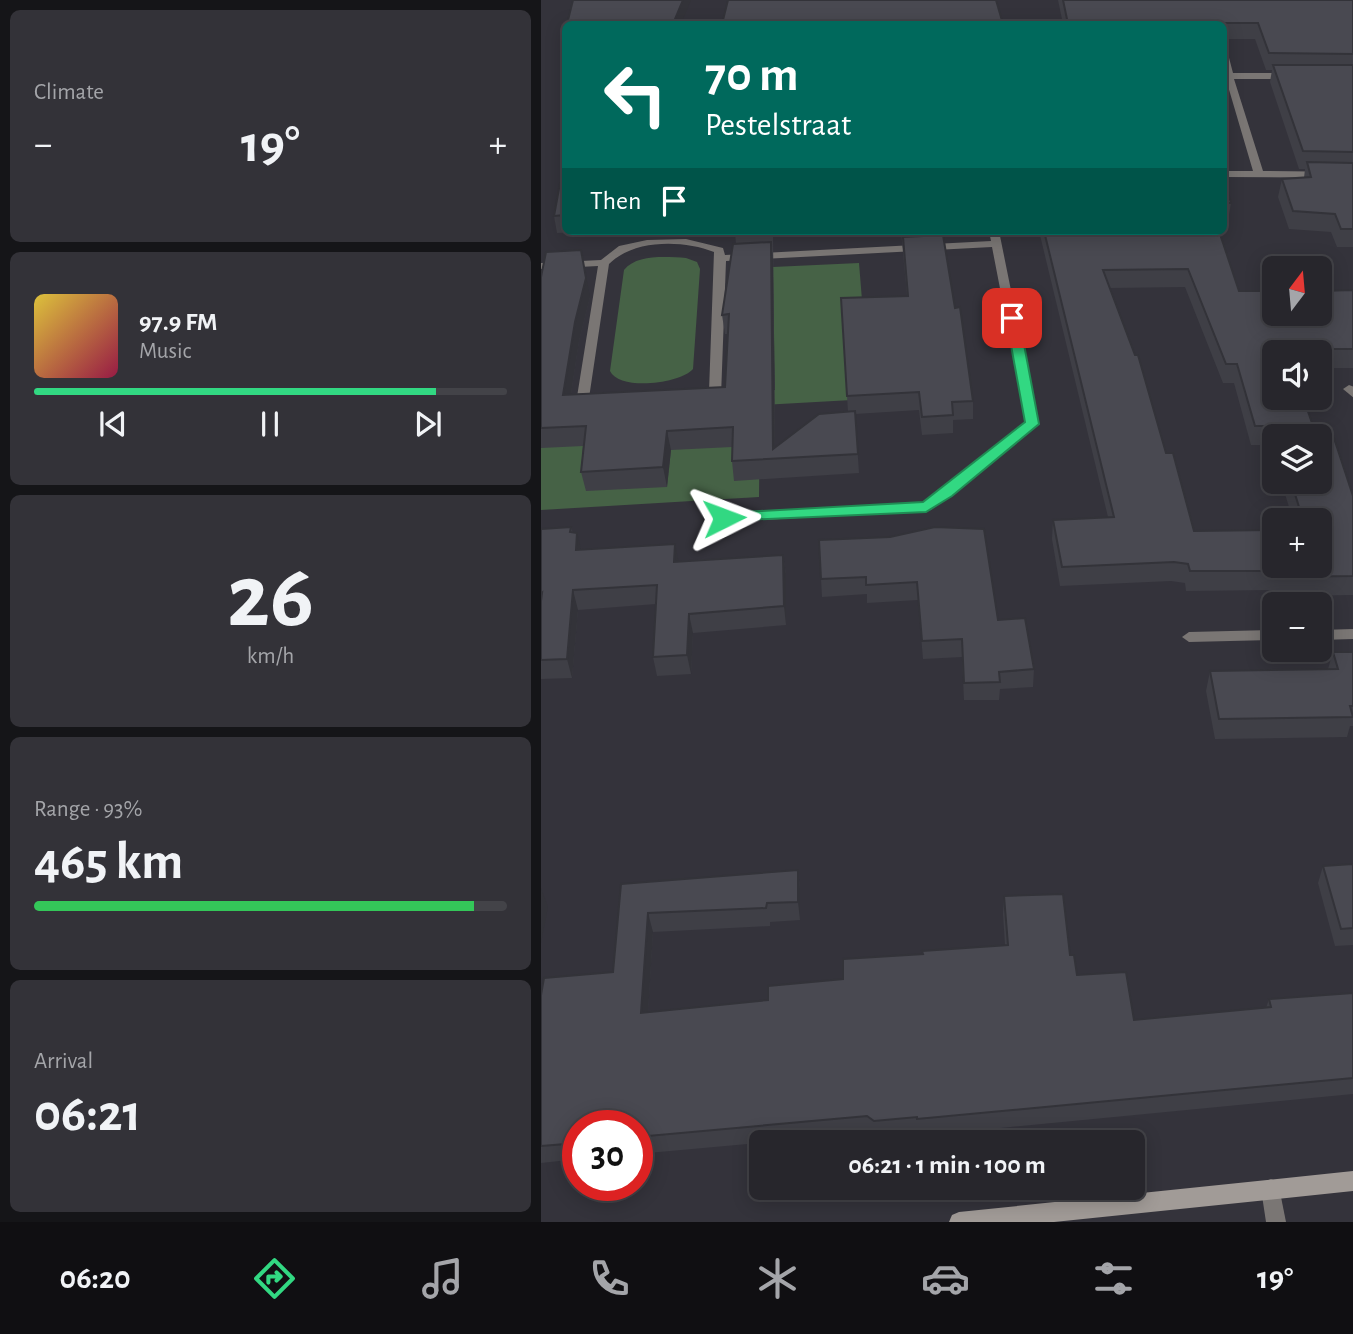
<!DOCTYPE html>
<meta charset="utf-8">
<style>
:root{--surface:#27262c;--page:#333238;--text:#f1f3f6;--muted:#a4a5a9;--line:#434348;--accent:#32d882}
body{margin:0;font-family:"Alegreya Sans",sans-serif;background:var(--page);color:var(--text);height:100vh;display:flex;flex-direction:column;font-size:26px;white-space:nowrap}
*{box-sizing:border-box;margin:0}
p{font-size:23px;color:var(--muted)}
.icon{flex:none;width:38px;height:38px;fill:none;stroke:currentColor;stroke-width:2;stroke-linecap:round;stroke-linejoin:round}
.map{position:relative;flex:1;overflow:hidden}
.sheet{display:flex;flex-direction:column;gap:10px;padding:10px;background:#151518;width:541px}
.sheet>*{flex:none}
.top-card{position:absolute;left:21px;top:21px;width:665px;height:214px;border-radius:10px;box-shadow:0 4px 18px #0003,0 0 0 2px var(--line);background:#00695c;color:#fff;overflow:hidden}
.needle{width:46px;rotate:16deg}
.buttons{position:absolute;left:721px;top:256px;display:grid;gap:14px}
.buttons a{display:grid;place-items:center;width:70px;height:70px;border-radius:10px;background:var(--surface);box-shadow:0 4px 18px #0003,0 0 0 2px var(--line);font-size:35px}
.speed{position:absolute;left:21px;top:1110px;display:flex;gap:14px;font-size:35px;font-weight:700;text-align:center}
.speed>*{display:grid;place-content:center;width:91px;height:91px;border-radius:50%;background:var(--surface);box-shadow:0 4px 18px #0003,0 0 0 2px var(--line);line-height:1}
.speed .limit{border:10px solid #d22;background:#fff;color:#111}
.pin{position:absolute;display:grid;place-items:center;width:60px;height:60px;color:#fff;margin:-30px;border-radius:14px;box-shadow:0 4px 10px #0006}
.me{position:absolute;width:77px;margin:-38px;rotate:87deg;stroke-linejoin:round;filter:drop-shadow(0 0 5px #0008)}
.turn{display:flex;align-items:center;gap:24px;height:147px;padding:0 28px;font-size:32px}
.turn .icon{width:91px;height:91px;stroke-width:2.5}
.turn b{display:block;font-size:49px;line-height:60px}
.then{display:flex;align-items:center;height:66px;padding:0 28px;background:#0003;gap:14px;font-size:26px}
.big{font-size:52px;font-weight:600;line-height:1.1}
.sheet .tile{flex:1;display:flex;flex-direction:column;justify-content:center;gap:10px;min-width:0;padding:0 24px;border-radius:10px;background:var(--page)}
.sheet .dial{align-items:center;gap:0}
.dial b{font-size:91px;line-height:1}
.song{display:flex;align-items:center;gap:21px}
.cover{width:84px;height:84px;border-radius:10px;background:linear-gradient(135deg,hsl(50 70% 55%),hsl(340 70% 35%))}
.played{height:7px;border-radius:4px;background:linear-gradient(90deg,var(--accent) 85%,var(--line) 85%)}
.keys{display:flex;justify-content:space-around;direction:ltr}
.heat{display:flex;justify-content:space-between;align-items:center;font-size:38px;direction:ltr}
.charge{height:10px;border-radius:5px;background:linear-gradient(90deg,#34c759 93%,var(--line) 0)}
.trip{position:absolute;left:208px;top:1130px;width:396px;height:70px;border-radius:10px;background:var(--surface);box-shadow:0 4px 18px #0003,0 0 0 2px var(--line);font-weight:600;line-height:70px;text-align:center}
.menu{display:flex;height:112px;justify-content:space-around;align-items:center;background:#100f12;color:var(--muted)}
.menu .icon{width:49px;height:49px}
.menu .on{color:var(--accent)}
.menu b{font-size:32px;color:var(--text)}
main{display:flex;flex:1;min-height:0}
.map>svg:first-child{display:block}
.green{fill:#466246}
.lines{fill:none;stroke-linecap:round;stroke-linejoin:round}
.minor{fill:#7a7674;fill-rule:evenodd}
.secondary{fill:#a19b97;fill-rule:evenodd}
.wall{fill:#3f3f46;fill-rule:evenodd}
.shaded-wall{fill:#333339}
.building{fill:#494951;stroke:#333339;stroke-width:2;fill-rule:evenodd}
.route{fill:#32d882;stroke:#208c54;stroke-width:2}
</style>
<main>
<section class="sheet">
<div class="tile"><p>Climate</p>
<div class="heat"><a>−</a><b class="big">19°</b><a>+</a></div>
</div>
<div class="tile">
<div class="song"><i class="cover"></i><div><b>97.9 FM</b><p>Music</p></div></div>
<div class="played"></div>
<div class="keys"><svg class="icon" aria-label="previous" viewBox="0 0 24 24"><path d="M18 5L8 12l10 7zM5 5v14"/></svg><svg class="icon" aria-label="pause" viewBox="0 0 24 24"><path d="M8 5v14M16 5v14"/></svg><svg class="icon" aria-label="next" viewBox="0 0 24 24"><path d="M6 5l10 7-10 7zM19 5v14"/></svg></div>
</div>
<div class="tile dial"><b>26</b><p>km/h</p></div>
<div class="tile"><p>Range · 93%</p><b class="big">465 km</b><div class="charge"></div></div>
<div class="tile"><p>Arrival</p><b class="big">06:21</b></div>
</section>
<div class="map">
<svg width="813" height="1222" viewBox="0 0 813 1222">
<rect width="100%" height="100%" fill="#34333b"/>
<g class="green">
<path d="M145 258 156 262 159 269 152 369C139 384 78 391 69 371L83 270C96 254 125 257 145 258Z"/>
<path d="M318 263 329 399 219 405 218 497 0 510V403L234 390 232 277 192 269Z"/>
</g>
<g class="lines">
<g class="minor">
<path d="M683 51 687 54 692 73H748L752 76 748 79H693L722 171 813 172V178L682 177V171H712L684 76Z"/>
<path d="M448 231H458L497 424 390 510 385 511 183 522 176 518 183 514 382 503 485 423 451 247 185 261 180 396C175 402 162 402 157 396L159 393 168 392 173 252C142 240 93 239 68 264L48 398 55 402 53 405 41 407 35 403 57 266 0 269V263L60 260 78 246 106 240 145 239 182 248 184 255 450 241Z"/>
<path d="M808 385 813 387V398L802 389Z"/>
<path d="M813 629V639L779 640V630Z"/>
<path d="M733 630V640L648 642 641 637 648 632Z"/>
<path d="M730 1179 737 1182 745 1222H725L720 1189 723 1182Z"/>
</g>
<path class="secondary" d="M813 1171V1191L513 1222H408L411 1215 418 1212Z"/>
</g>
<g class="wall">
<path d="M517 0H812V247H796L790 232 748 229 737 197 741 179 763 178 764 169H758L729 82 731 70H725L714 39H682V24H522Z"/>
<path d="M24 31V68L23 67 20 51Z"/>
<path d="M682 176 690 203 687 221H682Z"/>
<path d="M24 183V231H57L16 233 13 216Z"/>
<path d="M232 231 234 448 307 412 300 298 366 296 360 231H400L432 401V419L412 420V433L381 435 378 410 314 414 318 473 193 481 191 461V447L130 450 126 487 45 491 40 472 42 446 0 448V277L49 297 38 341 30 394 184 387 187 334H184L181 315 195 244 194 233Z"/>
<path d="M498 231H678L698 291H733V313H779V291L812 290V368H779V352H733V397H762L771 423H788L812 496V595L740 596 738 590 645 591 644 583 630 581 519 586 511 539 512 520 567 517ZM644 287 682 383H693L710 445H730L733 457V436H779V481H740L752 520H779V565H733V530L653 531 632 453H625L597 355H594L569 288Z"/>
<path d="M30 527 32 533 41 550 138 561 242 555 245 574V625L152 633 150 674 116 676 112 657 115 604 37 610 31 678 0 679V529Z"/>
<path d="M349 537 457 620 493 669 492 687 459 689 458 700H423L421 657 382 659 377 600 326 603V594L281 597 280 579Z"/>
<path d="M792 652H812V726H809L806 737 674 739 665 691 669 671 787 669Z"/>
<path d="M812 864V945L794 946 777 883 782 866Z"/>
<path d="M257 870 259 889V920L229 922V926L112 932 107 1012 227 1000 302 979 381 954 464 945 462 914 463 896 529 955 536 975 593 1020 725 1008 728 999 812 993V1094L377 1136 376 1133 335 1138 327 1133 96 1154V1125H37V1159L0 1163V995L72 972 80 884Z"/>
</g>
<g class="shaded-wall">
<path d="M142 0H150L140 24H132Z"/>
<path d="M230 242 232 261 234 458 232 449Z"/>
<path d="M40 250 49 297 38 341 27 414 22 395Z"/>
<path d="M126 431 130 450 126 487 122 467Z"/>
<path d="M36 533 41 552 35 550Z"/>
<path d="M134 544 138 563 133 562Z"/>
<path d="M242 555 245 574V625L243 606Z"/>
<path d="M32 590 37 610 31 678 26 659Z"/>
<path d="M148 614 152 633 150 674 146 655Z"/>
<path d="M257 870 259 889V920L257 902Z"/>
<path d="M0 888 7 907 0 943Z"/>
<path d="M107 913 112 932 106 1030 100 1013Z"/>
</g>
<g class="building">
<path d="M32 0H142L132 24H26Z"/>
<path d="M187 0H455L462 24H181Z"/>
<path d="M522 0H812V54L728 53 717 23H643V24H527Z"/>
<path d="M24 31V53L20 51Z"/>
<path d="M732 65H812V152L762 151Z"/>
<path d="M766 162 812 163V229H800L794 214 752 211 741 179 770 177Z"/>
<path d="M682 176 690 203H682Z"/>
<path d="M19 183H24V215L13 216Z"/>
<path d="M194 231H230V232L194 233Z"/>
<path d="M503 231H678L698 291H733V313H779V291L812 290V349H746V352H733V397H762L771 423H788L812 496V576L744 577 743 571H649L647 564 633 562 521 567 512 520 573 517ZM647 269 685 364H696L714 426H734L737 436H779V481H750L762 520H779V565H733V530L653 531 632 453H625L597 355H594L562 270Z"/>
<path d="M402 235 414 308 419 307 432 401 411 402 412 415 381 417 378 392 306 396 300 298 367 296 362 237Z"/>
<path d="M230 242 232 449 278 414 314 411 317 454 191 461 192 427 126 431 122 467 40 472 45 426 0 428V277L5 252 40 250 45 278 34 322 22 395 184 387 188 314 181 315 192 244Z"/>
<path d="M30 527 29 532 36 533 35 550 134 544 133 562 242 555 243 606 148 614 146 655 112 657 116 585 32 590 26 659 0 660V601L1 593 0 594V529Z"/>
<path d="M394 527 443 529 457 620 484 618 493 669 458 672 459 682 423 683 421 639 381 641 376 582 325 585V577L280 579 278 540 349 537Z"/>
<path d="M792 652H812V706H809L812 717 678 719 669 671 797 669Z"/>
<path d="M812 864V928L800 929 782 866Z"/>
<path d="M257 870V902L226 903 225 908 107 913 100 1013 227 1000V986L302 979V959L382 954 381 951 467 945 463 896 522 894 529 955H533L536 975 585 972 593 1020 730 1007 728 999 812 993V1078L376 1119V1117L333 1121 326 1116 96 1137V1125H37V1143L0 1146V995L3 978 72 972 80 884Z"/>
</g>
<path class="route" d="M471 314 478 318 498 424 411 496 385 512 178 521 176 518 183 513 382 502 484 422 465 318Z"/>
</svg>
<div class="buttons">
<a><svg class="needle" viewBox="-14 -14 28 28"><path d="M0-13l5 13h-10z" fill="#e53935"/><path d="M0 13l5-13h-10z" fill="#a4a5a9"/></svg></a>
<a><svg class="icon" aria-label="sound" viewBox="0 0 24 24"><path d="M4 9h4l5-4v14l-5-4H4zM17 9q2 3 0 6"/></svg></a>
<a><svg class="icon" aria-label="layers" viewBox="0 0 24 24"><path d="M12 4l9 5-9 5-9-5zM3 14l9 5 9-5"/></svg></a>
<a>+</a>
<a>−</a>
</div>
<div class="speed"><div class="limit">30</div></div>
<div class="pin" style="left:471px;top:318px;background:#d93025"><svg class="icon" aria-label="arrive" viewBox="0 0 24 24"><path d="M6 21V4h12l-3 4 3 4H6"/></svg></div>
<svg class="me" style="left:183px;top:518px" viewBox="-20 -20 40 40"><path d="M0-17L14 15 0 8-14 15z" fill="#32d882" stroke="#fff" stroke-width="4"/></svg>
<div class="trip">06:21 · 1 min · 100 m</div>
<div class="top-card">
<div class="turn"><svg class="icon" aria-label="left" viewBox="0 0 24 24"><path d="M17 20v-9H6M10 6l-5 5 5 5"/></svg><div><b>70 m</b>Pestelstraat</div></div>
<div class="then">Then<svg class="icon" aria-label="arrive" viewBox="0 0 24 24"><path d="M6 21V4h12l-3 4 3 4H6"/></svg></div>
</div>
</div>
</main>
<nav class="menu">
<b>06:20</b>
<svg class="icon on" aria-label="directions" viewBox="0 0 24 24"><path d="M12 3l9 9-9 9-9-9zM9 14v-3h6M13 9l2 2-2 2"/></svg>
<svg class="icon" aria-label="music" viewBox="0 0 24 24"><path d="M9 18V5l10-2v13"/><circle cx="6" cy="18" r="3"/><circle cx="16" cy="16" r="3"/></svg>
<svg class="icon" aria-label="phone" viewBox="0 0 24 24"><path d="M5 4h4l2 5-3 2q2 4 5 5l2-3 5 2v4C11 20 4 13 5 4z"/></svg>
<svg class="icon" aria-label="climate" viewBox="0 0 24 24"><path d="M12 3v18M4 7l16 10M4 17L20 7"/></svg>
<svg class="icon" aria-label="car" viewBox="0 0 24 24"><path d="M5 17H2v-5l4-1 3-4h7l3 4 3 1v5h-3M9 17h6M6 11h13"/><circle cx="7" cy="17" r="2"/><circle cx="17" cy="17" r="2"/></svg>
<svg class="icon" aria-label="filters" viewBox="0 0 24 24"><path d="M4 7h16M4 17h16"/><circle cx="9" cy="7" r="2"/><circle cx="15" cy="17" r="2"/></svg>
<b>19°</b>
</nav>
